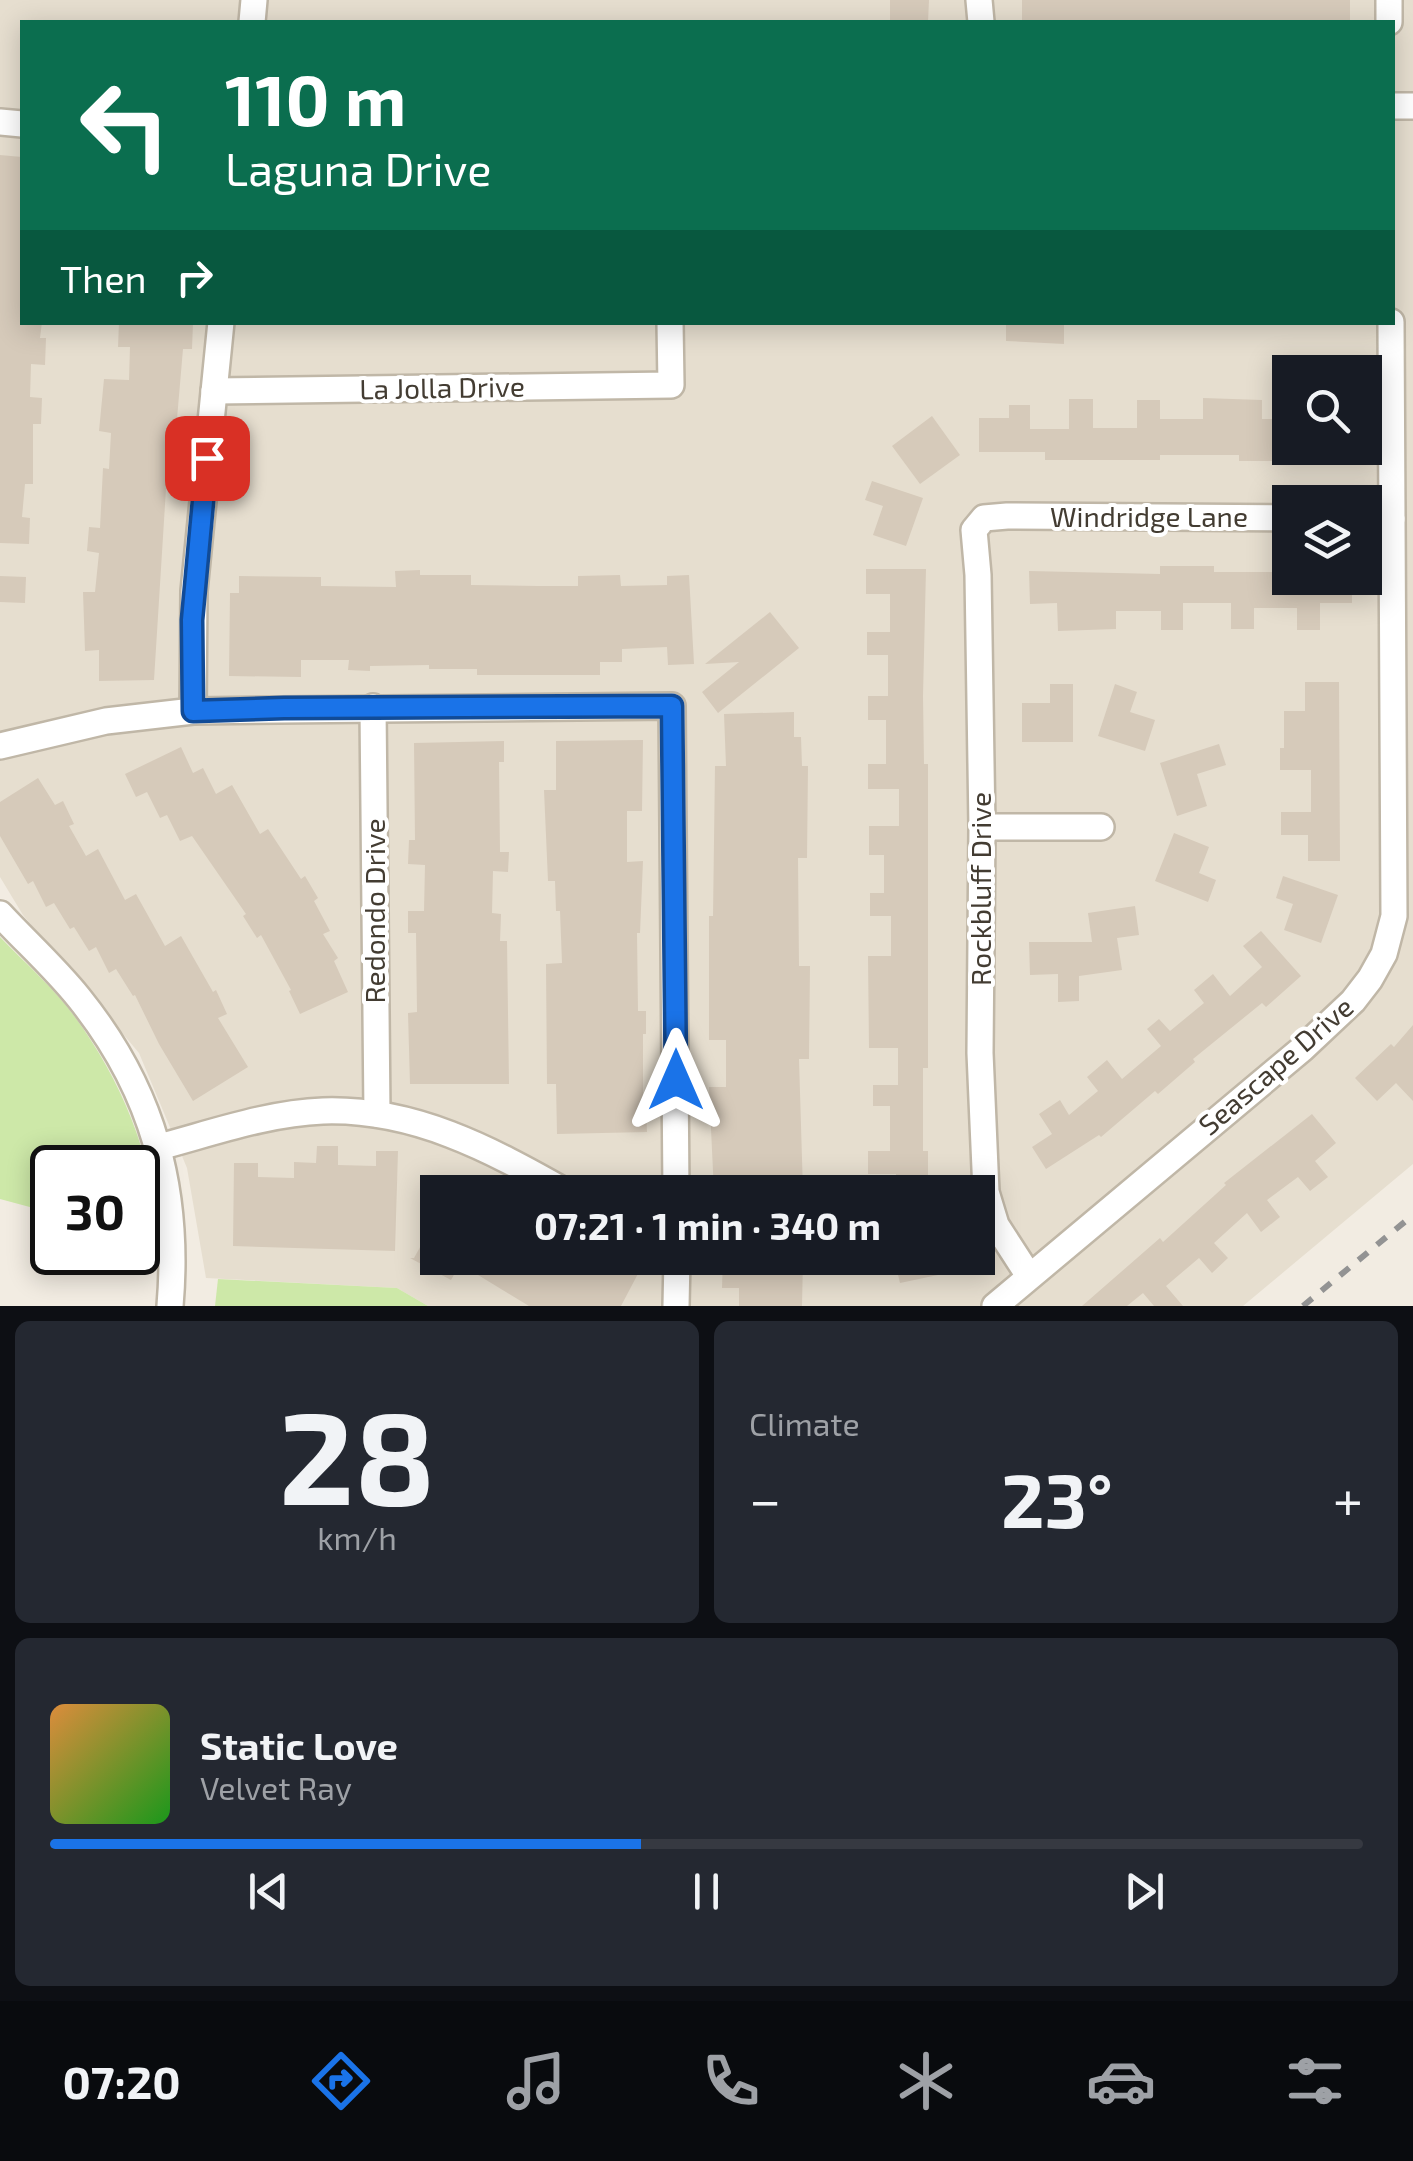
<!DOCTYPE html>
<meta charset="utf-8">
<style>
:root{--surface:#171b24;--page:#242831;--text:#f1f3f6;--muted:#9ea1a6;--line:#363941;--accent:#1a73e8}
body{margin:0;font-family:"Exo 2",sans-serif;background:var(--page);color:var(--text);height:100vh;display:flex;flex-direction:column;font-size:38px;white-space:nowrap}
*{box-sizing:border-box;margin:0}
p{font-size:32px;color:var(--muted)}
.icon{flex:none;width:55px;height:55px;fill:none;stroke:currentColor;stroke-width:2;stroke-linecap:round;stroke-linejoin:round}
.map{position:relative;height:1306px;overflow:hidden}
.sheet{display:flex;flex-direction:column;gap:15px;padding:15px;background:#0d0f14;flex:1}
.sheet>*{flex:none}
.hud{position:absolute;left:20px;top:20px;width:1375px;height:305px;border-radius:0px;box-shadow:0 5px 25px #0003;background:#0b6e4f;color:#fff;overflow:hidden}
.buttons{position:absolute;left:1272px;top:355px;display:grid;gap:20px}
.buttons a{display:grid;place-items:center;width:110px;height:110px;border-radius:0px;background:var(--surface);box-shadow:0 5px 25px #0003;font-size:50px}
.speed{position:absolute;left:30px;top:1145px;display:flex;gap:20px;font-size:50px;font-weight:700;text-align:center}
.speed>*{display:grid;place-content:center;width:130px;height:130px;border-radius:50%;background:var(--surface);box-shadow:0 5px 25px #0003;line-height:1}
.speed .limit{border:5px solid #111;border-radius:15px;background:#fff;color:#111}
.pin{position:absolute;display:grid;place-items:center;width:85px;height:85px;color:#fff;margin:-42px;border-radius:20px;box-shadow:0 5px 15px #0006}
.me{position:absolute;width:110px;margin:-55px;rotate:0deg;stroke-linejoin:round;filter:drop-shadow(0 0 8px #0008)}
.turn{display:flex;align-items:center;gap:35px;height:210px;padding:0 40px;font-size:45px}
.turn .icon{width:130px;height:130px;stroke-width:2.5}
.turn b{display:block;font-size:70px;line-height:85px}
.then{display:flex;align-items:center;height:95px;padding:0 40px;background:#0003;gap:20px;font-size:38px}
.big{font-size:75px;font-weight:700;line-height:1.1}
.sheet .card{flex:1;display:flex;flex-direction:column;justify-content:center;gap:15px;min-width:0;padding:0 35px;border-radius:15px;background:var(--page)}
.sheet .dial{align-items:center;gap:0}
.dial b{font-size:130px;line-height:1}
.song{display:flex;align-items:center;gap:30px}
.cover{width:120px;height:120px;border-radius:15px;background:linear-gradient(135deg,hsl(30 70% 55%),hsl(120 70% 35%))}
.played{height:10px;border-radius:5px;background:linear-gradient(90deg,var(--accent) 45%,var(--line) 45%)}
.keys{display:flex;justify-content:space-around;direction:ltr}
.heat{display:flex;justify-content:space-between;align-items:center;font-size:55px;direction:ltr}
.sheet .tiles{flex:1;display:grid;gap:15px;grid-template-columns:1fr 1fr}
.card:last-child{grid-column:span 2}
.trip{position:absolute;left:420px;top:1175px;width:575px;height:100px;border-radius:0px;background:var(--surface);box-shadow:0 5px 25px #0003;font-weight:700;line-height:100px;text-align:center}
.menu{display:flex;height:160px;justify-content:space-around;align-items:center;background:#090b0e;color:var(--muted)}
.menu .icon{width:70px;height:70px}
.menu .selected{color:var(--accent)}
.menu b{font-size:45px;color:var(--text)}
.map>svg:first-child{display:block}
.residential{fill:#e6decf;fill-rule:evenodd}
.green{fill:#cde8a8}
.building{fill:#d6caba}
.lines{fill:none;stroke-linecap:round;stroke-linejoin:round}
.minor-casing{stroke:#c0b7a7;stroke-width:30}
.minor{stroke:#fff;stroke-width:25}
.rail{stroke:#939393;stroke-width:6;stroke-dasharray:12 12;stroke-linecap:butt}
.route-casing{stroke:#114b97;stroke-width:25}
.route{stroke:#1a73e8;stroke-width:18}
.labels{text-anchor:middle;stroke-width:8;stroke-linejoin:round;paint-order:stroke}
.street-label{font-size:28px;fill:#433c32;stroke:#fff}
</style>
<div class="map">
<svg width="1413" height="1306" viewBox="0 0 1413 1306">
<rect width="100%" height="100%" fill="#f2ece2"/>
<path class="residential" d="M0 0H1413V1164L1243 1306H428L397 1288 206 1278 187 1168 139 1053 23 915 0 877ZM22 22H1392V322H22ZM1290 372H1365V448H1290ZM1290 502H1365V578H1290ZM438 1192H978V1258H438Z"/>
<g class="green">
<path d="M0 937C25 963 54 988 75 1017 120 1079 154 1156 156 1233L138 1230V1168H52V1213L0 1199Z"/>
<path d="M218 1279 397 1288 428 1306H215Z"/>
</g>
<g class="building">
<path d="M890 0H929L928 22H890Z"/>
<rect x="1022" y="0" width="328" height="22"/>
<path d="M0 155 22 157V322H42L40 338H46L45 365 31 364 30 397 42 398 41 424H33V484H25L22 517 30 518 29 544 0 543Z"/>
<path d="M119 322H193L192 349H183L175 442 169 441 154 680 99 681V650L85 651 83 592H95L99 553 87 551 89 527 100 528 103 468 109 469 111 433 99 431 104 379 129 380 130 347H118Z"/>
<path d="M1006 322H1064V344L1006 341Z"/>
<path d="M1203 398 1262 400V419H1285V461H1239V455H1160V460H1045V452H979V418H1009V405H1030V429H1069V399H1093V428H1137V400H1160V419H1203Z"/>
<path d="M932 416 960 455 920 484 892 446Z"/>
<path d="M872 481 923 498 906 546 873 535 883 506 865 500Z"/>
<path d="M1160 566H1214V572H1282V578H1352V603H1320V630H1297V608H1254V629H1231V603H1183V630H1161V611H1116V629L1058 631 1057 603 1030 604 1029 571 1160 574Z"/>
<path d="M866 569H926L923 696 924 764H928V1068H923V1151H928V1192H896V1174H868V1151H890V1106H873V1085H898V1048H869L868 956H891V916H870V893H884V855H869V826H899V789H868V764H886V720H868V696H888V655H867V632H890V594H866Z"/>
<path d="M420 570V575H471V585L538 586H578V576L620 575 621 586 667 585V576L689 575 694 664 668 665 667 647 622 649V662H600V675H477V669H429V665L370 666V671L348 670 349 660H301V677L229 676 230 593H239V576L321 577V586L396 587 395 571Z"/>
<path d="M0 576 26 577 25 603 0 602Z"/>
<path d="M770 612 799 648 718 713 702 692 739 662 705 664Z"/>
<path d="M1305 682H1339L1340 861H1308V835H1281V812H1311V770H1280V748H1284V711H1305Z"/>
<path d="M1050 684H1073V742H1022V703H1050Z"/>
<path d="M1115 684 1137 692 1130 712 1155 720 1145 751 1098 736Z"/>
<path d="M794 712V737H801L802 766H808L807 858H798L799 966H810L809 1059H799L803 1192H714L709 1087H726V1040H709V916H713L715 766H726L724 714Z"/>
<path d="M643 740 642 811H627V862L643 861 640 933H637L638 1011H646V1034H643V1110H646L647 1132 557 1134 556 1084H547L546 964 562 963 560 911H556L555 881H548L544 790H556V741Z"/>
<path d="M504 741V762H499L500 852H509L508 872 493 871 492 913 501 914 500 941H507L509 1084H410L408 1013 417 1012 416 933H408V911H424L425 865 408 864 409 840H415L414 743Z"/>
<path d="M1219 744 1226 765 1197 774 1207 806 1177 816 1160 763Z"/>
<path d="M181 747 193 773 203 768 216 794 232 785 260 834 268 829 301 879 305 876 318 898 314 901 330 931 323 934 338 958 334 961 348 992 300 1014 289 991 291 990 261 935 257 938 243 916 246 914 192 836 180 841 167 815 160 818 147 792 136 797 125 774Z"/>
<path d="M38 778 55 805 63 801 74 824 69 826 86 856 98 849 125 900 136 894 165 946 181 936 213 992 216 990 227 1014 218 1018 248 1067 193 1101 159 1044 135 995 133 996 116 969 109 973 96 947 89 951 74 927 70 929 54 903 46 907 33 881 28 884 0 836V802Z"/>
<path d="M1174 833 1209 847 1199 873 1216 880 1208 902 1155 881Z"/>
<path d="M1283 876 1338 895 1321 943 1284 930 1293 904 1276 898Z"/>
<path d="M1135 906 1139 935 1117 938 1122 970 1079 976V1001L1058 1002V974L1030 975 1029 942H1092L1088 913Z"/>
<path d="M1261 931 1301 976 1266 1007 1262 1003 1193 1059 1195 1062 1158 1094 1155 1091 1101 1137 1099 1135 1046 1169 1032 1147 1052 1134 1039 1114 1060 1100 1069 1115 1098 1091 1087 1077 1107 1060 1122 1079 1161 1046 1147 1029 1159 1019 1170 1031 1204 1003 1194 990 1213 974 1230 996 1262 967 1243 946Z"/>
<path d="M1413 1025V1101L1396 1083 1377 1101 1355 1078 1391 1044 1394 1047Z"/>
<path d="M1312 1114 1336 1143 1315 1161 1328 1177 1310 1191 1298 1177 1267 1200 1280 1217 1261 1232 1247 1213 1214 1243 1228 1258 1212 1273 1199 1258 1166 1286 1183 1306H1154L1143 1293 1127 1306H1082L1160 1238 1163 1242 1226 1185 1224 1183Z"/>
<path d="M317 1146H338V1165L376 1166V1151H398L395 1251 233 1246 234 1163H258V1177L294 1178V1162L316 1163Z"/>
<path d="M438 1215V1258H622L641 1268 621 1306H529L460 1264 451 1280 410 1258H414Z"/>
<path d="M723 1258H803L802 1306H739V1288H722Z"/>
<path d="M894 1258H934L938 1275 900 1283Z"/>
</g>
<g class="lines">
<defs>
<g id="minor">
<path d="M979 0 981 22"/>
<path d="M1389 0V22"/>
<path d="M252 22 254 0"/>
<path d="M1392 106H1413"/>
<path d="M0 122 22 124"/>
<path d="M214 391 671 385 670 322"/>
<path d="M1365 519H1392"/>
<path d="M373 707 377 1114"/>
<path d="M193 711 194 591 221 322"/>
<path d="M0 746 106 721 193 711 672 706 676 1192"/>
<path d="M982 827H1101"/>
<path d="M0 914C26 942 55 968 79 998 153 1090 180 1189 170 1306"/>
<path d="M159 1147C212 1133 268 1113 323 1111 413 1108 490 1149 566 1192"/>
<path d="M1029 1276 996 1225 986 1192 980 1053 982 827 978 575 974 530 984 518 1007 516 1290 518"/>
<path d="M676 1306 677 1258"/>
<path d="M995 1306 1302 1049 1353 1001 1370 979 1384 954 1394 916 1391 322"/>
</g>
</defs>
<use href="#minor" class="minor-casing"/>
<use href="#minor" class="minor"/>
<path class="rail" d="M1303 1306 1413 1215"/>
</g>
<g class="lines">
<defs>
<path id="route" d="M207 458 192 620 193 711 284 708 672 706 676 1080"/>
</defs>
<use href="#route" class="route-casing"/>
<use href="#route" class="route"/>
</g>
<g class="labels">
<g class="street-label">
<text transform="translate(442 388) rotate(-1)" y="10">La Jolla Drive</text>
<text x="1149" y="527">Windridge Lane</text>
<text transform="translate(981 889) rotate(-90)" y="10">Rockbluff Drive</text>
<text transform="translate(375 911) rotate(-90)" y="10">Redondo Drive</text>
<text transform="translate(1276 1066) rotate(-41)" y="10">Seascape Drive</text>
</g>
</g>
</svg>
<div class="buttons">
<a><svg class="icon" aria-label="search" viewBox="0 0 24 24"><circle cx="10" cy="10" r="6"/><path d="M15 15l6 6"/></svg></a>
<a><svg class="icon" aria-label="layers" viewBox="0 0 24 24"><path d="M12 4l9 5-9 5-9-5zM3 14l9 5 9-5"/></svg></a>
</div>
<div class="speed"><div class="limit">30</div></div>
<div class="pin" style="left:207px;top:458px;background:#d93025"><svg class="icon" aria-label="arrive" viewBox="0 0 24 24"><path d="M6 21V4h12l-3 4 3 4H6"/></svg></div>
<svg class="me" style="left:676px;top:1080px" viewBox="-20 -20 40 40"><path d="M0-17L14 15 0 8-14 15z" fill="#1a73e8" stroke="#fff" stroke-width="4"/></svg>
<div class="trip">07:21 · 1 min · 340 m</div>
<div class="hud">
<div class="turn"><svg class="icon" aria-label="left" viewBox="0 0 24 24"><path d="M17 20v-9H6M10 6l-5 5 5 5"/></svg><div><b>110 m</b>Laguna Drive</div></div>
<div class="then">Then<svg class="icon" aria-label="right" viewBox="0 0 24 24"><path d="M7 20v-9h11M14 6l5 5-5 5"/></svg></div>
</div>
</div>
<section class="sheet">
<div class="tiles">
<div class="card dial"><b>28</b><p>km/h</p></div>
<div class="card"><p>Climate</p>
<div class="heat"><a>−</a><b class="big">23°</b><a>+</a></div>
</div>
<div class="card">
<div class="song"><i class="cover"></i><div><b>Static Love</b><p>Velvet Ray</p></div></div>
<div class="played"></div>
<div class="keys"><svg class="icon" aria-label="previous" viewBox="0 0 24 24"><path d="M18 5L8 12l10 7zM5 5v14"/></svg><svg class="icon" aria-label="pause" viewBox="0 0 24 24"><path d="M8 5v14M16 5v14"/></svg><svg class="icon" aria-label="next" viewBox="0 0 24 24"><path d="M6 5l10 7-10 7zM19 5v14"/></svg></div>
</div>
</div>
</section>
<nav class="menu">
<b>07:20</b>
<svg class="icon selected" aria-label="directions" viewBox="0 0 24 24"><path d="M12 3l9 9-9 9-9-9zM9 14v-3h6M13 9l2 2-2 2"/></svg>
<svg class="icon" aria-label="music" viewBox="0 0 24 24"><path d="M9 18V5l10-2v13"/><circle cx="6" cy="18" r="3"/><circle cx="16" cy="16" r="3"/></svg>
<svg class="icon" aria-label="phone" viewBox="0 0 24 24"><path d="M5 4h4l2 5-3 2q2 4 5 5l2-3 5 2v4C11 20 4 13 5 4z"/></svg>
<svg class="icon" aria-label="climate" viewBox="0 0 24 24"><path d="M12 3v18M4 7l16 10M4 17L20 7"/></svg>
<svg class="icon" aria-label="car" viewBox="0 0 24 24"><path d="M5 17H2v-5l4-1 3-4h7l3 4 3 1v5h-3M9 17h6M6 11h13"/><circle cx="7" cy="17" r="2"/><circle cx="17" cy="17" r="2"/></svg>
<svg class="icon" aria-label="filters" viewBox="0 0 24 24"><path d="M4 7h16M4 17h16"/><circle cx="9" cy="7" r="2"/><circle cx="15" cy="17" r="2"/></svg>
</nav>
